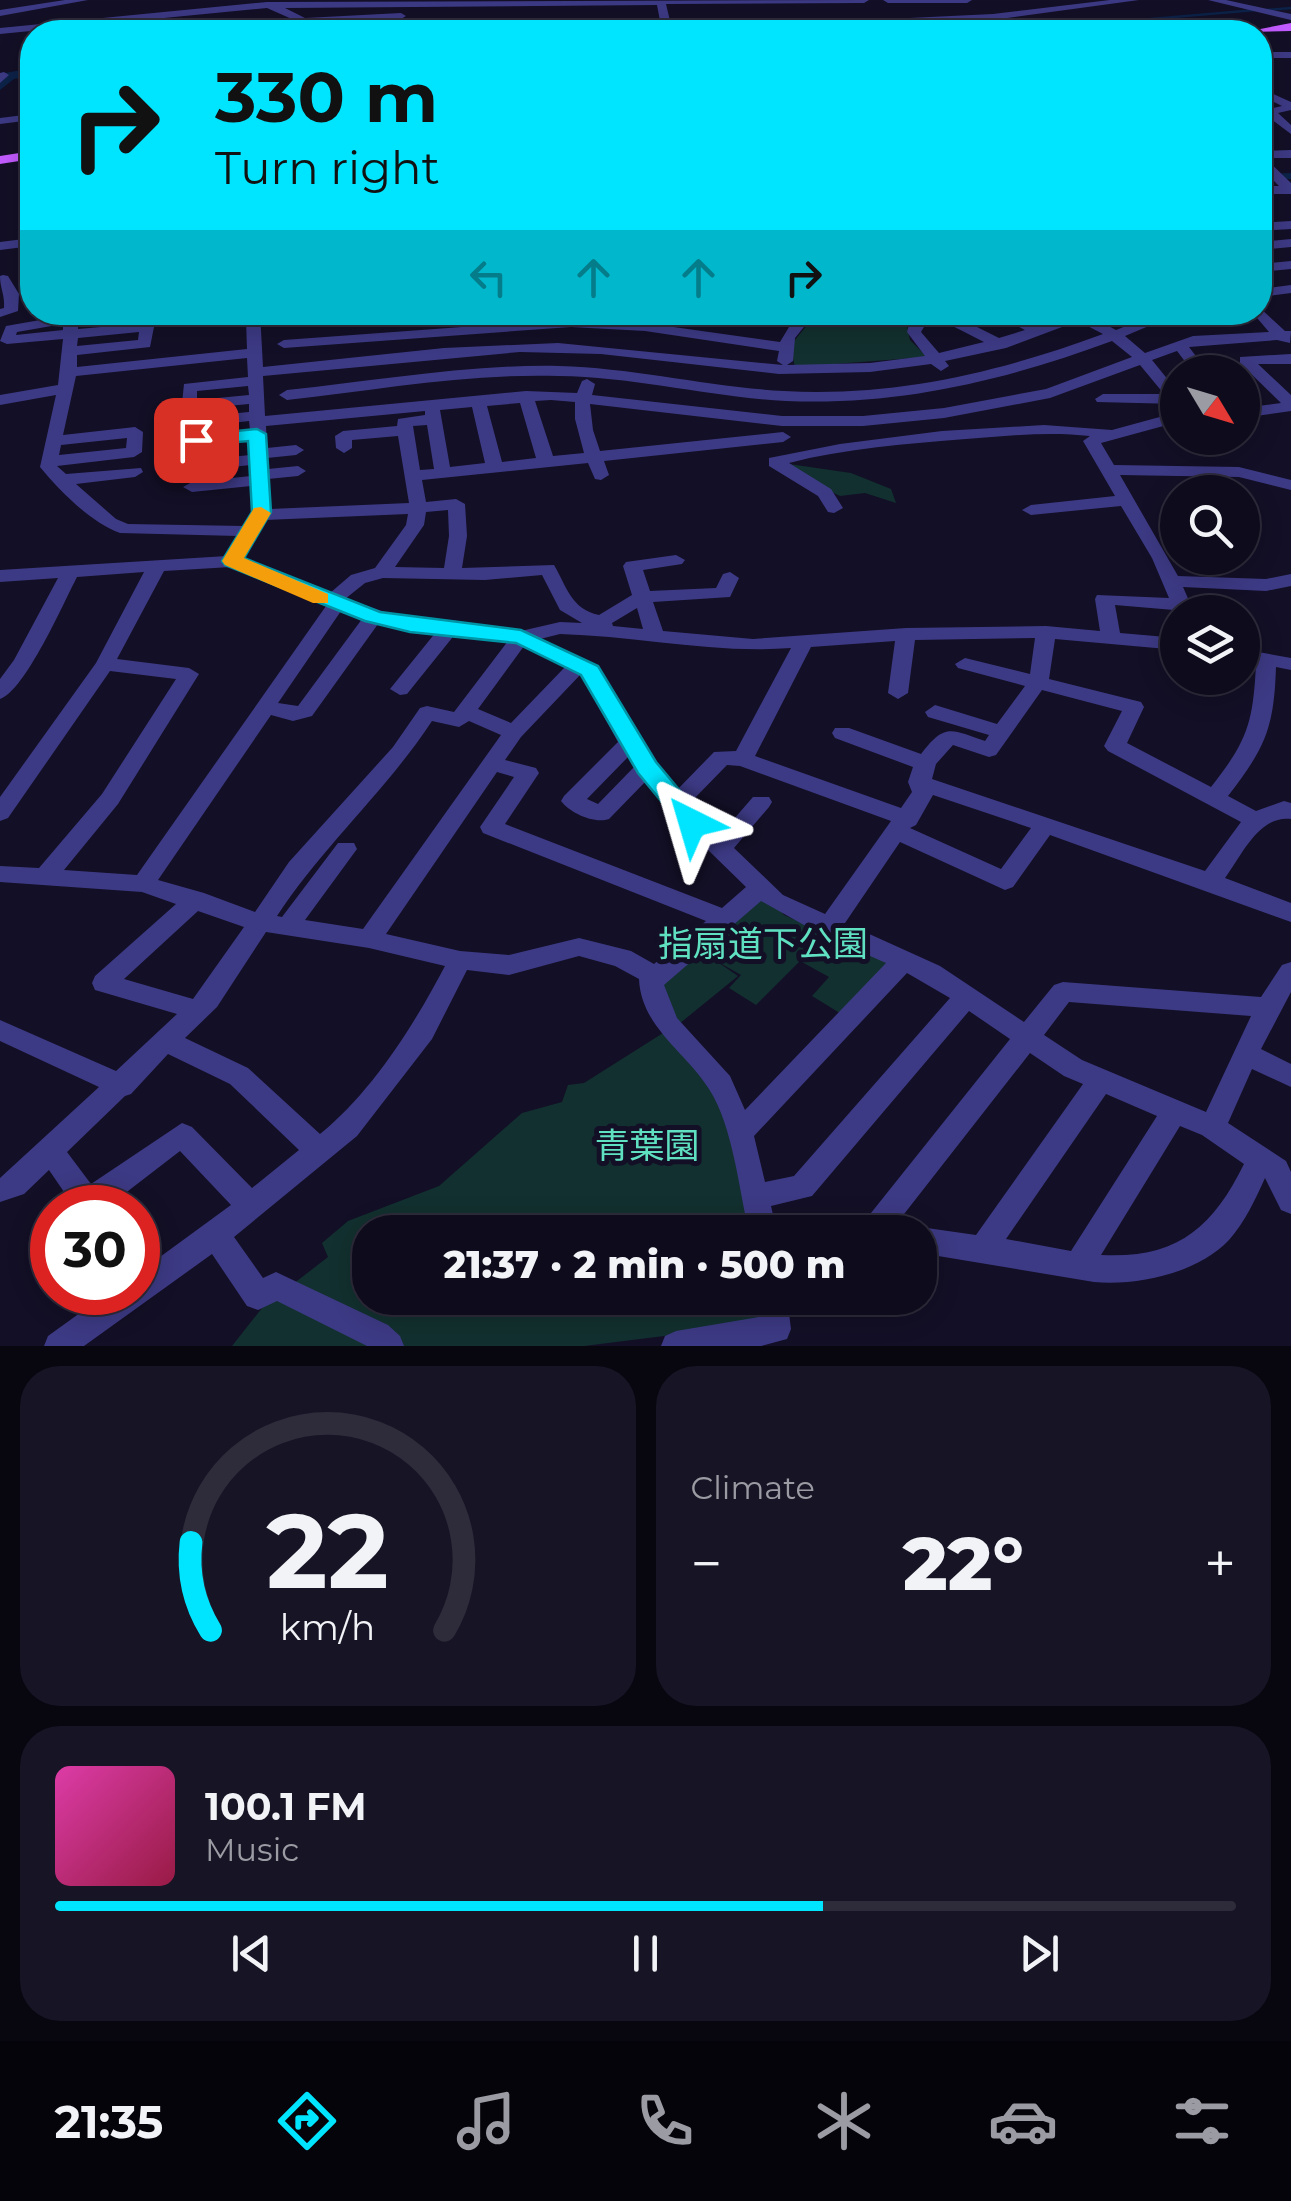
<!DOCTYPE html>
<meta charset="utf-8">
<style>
:root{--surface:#0e0b1c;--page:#171425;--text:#f1f3f6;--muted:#9b9ba3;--line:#2e2b3b;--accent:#00e5ff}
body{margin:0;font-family:Montserrat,"Noto Sans JP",sans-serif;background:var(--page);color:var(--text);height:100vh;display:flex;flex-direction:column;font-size:38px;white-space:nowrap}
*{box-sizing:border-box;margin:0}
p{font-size:32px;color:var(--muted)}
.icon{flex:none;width:55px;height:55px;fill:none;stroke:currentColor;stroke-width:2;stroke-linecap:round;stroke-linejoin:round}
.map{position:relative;height:1346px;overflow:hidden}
.details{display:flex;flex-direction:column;gap:20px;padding:20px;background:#08060f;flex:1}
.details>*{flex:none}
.top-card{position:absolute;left:20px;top:20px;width:1252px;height:305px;border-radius:40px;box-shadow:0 5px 25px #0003,0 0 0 2px var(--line);background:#00e5ff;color:#111;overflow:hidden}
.needle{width:65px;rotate:128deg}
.fabs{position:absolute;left:1160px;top:355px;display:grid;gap:20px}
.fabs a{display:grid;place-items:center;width:100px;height:100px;border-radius:50%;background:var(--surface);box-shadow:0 5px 25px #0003,0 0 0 2px var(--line);font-size:50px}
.speed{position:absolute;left:30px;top:1185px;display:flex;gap:20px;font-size:50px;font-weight:700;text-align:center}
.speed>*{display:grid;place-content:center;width:130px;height:130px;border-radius:50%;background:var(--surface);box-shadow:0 5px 25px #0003,0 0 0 2px var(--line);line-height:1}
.speed .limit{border:15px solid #d22;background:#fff;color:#111}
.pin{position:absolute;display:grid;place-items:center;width:85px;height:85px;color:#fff;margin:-42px;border-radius:20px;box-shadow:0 5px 15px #0006}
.me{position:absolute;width:110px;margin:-55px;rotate:320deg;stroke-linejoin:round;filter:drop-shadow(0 0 8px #0008)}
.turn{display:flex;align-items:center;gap:35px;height:210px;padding:0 30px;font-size:45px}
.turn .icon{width:130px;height:130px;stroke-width:2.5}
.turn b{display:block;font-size:70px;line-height:85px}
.lanes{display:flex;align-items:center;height:95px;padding:0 30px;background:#0003;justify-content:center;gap:50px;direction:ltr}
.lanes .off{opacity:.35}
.big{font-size:75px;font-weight:800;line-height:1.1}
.details .card{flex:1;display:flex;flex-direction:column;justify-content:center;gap:15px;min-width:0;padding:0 35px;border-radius:40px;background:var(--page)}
.details .dial{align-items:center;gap:0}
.dial svg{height:260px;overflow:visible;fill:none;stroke:var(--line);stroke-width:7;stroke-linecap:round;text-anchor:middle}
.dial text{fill:var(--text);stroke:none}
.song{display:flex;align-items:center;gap:30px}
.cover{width:120px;height:120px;border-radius:15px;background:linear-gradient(135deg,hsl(320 70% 55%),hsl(340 70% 35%))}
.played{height:10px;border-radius:5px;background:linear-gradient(90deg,var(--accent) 65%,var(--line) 65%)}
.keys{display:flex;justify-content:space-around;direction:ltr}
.heat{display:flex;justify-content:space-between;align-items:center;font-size:55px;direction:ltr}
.details .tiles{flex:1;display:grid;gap:20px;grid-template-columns:1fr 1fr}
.card:last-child{grid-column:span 2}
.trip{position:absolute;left:352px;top:1215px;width:585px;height:100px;border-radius:40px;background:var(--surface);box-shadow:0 5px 25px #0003,0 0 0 2px var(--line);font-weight:800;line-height:100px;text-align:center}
.tab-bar{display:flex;height:160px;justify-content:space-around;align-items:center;background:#06040b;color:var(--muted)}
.tab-bar .icon{width:70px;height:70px}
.tab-bar .on{color:var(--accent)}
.tab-bar b{font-size:45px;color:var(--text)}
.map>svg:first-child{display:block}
.green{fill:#12302f}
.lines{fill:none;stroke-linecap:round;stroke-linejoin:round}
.stream{stroke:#0c2248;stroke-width:2.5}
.canal{fill:#0c2248;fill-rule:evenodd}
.river{fill:#0c2248;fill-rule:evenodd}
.minor{fill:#3d3a85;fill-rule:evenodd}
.major{fill:#c25bff;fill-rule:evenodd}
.route{fill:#00e5ff;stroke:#0095a6;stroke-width:2.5}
.slow{fill:#f59e0b}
.labels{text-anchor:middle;stroke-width:10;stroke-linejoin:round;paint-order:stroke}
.near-park-label{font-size:35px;fill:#5fe0c0;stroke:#130f26}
</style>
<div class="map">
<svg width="1291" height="1346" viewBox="0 0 1291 1346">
<rect width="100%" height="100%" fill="#130f26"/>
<g class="green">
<path d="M817 313H857L856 319 906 321 910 340 927 357 795 367 790 346Z"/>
<path d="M789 464 851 473 891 489 896 503 865 493 840 496 800 477Z"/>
<path d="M764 894 784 915 886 960 890 966 843 1015 812 996 829 977 800 961 756 1005 729 988 741 975 713 959 738 976 679 1024 660 984Z"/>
<path d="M671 1028 714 1085 749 1180 756 1232H370V1298H764L767 1323 584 1346H232L262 1308 328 1257 322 1243 348 1221 439 1186 522 1113 562 1102 568 1085 584 1083Z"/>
</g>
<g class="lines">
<g class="stream">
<path d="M1266 10 1291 8"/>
<path d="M997 32 1256 10"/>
</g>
<path class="canal" d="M1291 173V179L1260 180V174Z"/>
<path class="river" d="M32 68V76L14 79 0 90V78L5 73Z"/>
<g class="minor">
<path d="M65 0H88L0 16V10Z"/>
<path d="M869 0 864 3 666 4 670 21 663 32H653L660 21 657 5 285 8 305 18 401 13 406 16 401 19 303 24 267 8 0 34V28L267 2Z"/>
<path d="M883 0H972L967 3H888Z"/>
<path d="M1110 0H1139L993 20 727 32H670L675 29 993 14Z"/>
<path d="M1208 0H1226L1291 14V20Z"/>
<path d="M489 29H533L538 32H484Z"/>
<rect x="1260" y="52" width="31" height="6"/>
<path d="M4 72 9 75 0 83V73Z"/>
<path d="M1260 88 1291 102V110L1278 113 1291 125V134L1267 116 1260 117V111L1282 106 1260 95Z"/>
<path d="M32 114V120L0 124V118Z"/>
<path d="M1291 150V158H1265L1291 183V194H1260V186H1279L1260 167V151Z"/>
<path d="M1291 221V229L1260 231V223Z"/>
<path d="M32 238V246L0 250V242Z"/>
<path d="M1291 239V247L1260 250V242Z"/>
<path d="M1291 261V269L1260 272V264Z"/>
<path d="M3 275 8 276 19 294 18 311 0 317V309L4 308C5 295 0 288 0 276Z"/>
<path d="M1291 285V293L1260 297V289Z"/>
<path d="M1260 308 1285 331H1291L1290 343 1277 340 1189 347 1208 372H1193L1177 351 1152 360 1178 392V404L1097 402 1095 399 1103 394H1164L1140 365 1050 398 944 418 863 426H782L590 404 593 430 600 451 783 432 791 437 783 442 604 461 609 475 601 480 595 479 588 463 422 480 426 502 456 499 465 504 467 536 462 568 554 565C567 587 571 609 599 615L632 595 623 566 626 562 676 555 685 560 682 564 643 570 650 591 716 588 723 574 730 572 739 578 730 597 653 602 663 631 753 639 906 628 1046 626 1100 631 1095 599 1097 595 1169 598 1152 558 1121 506 1031 515 1022 510 1031 505 1115 496 1083 441 1090 436C1049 431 1006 436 966 439 907 444 846 448 789 463L831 489 843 508 834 513 828 512 818 496 769 466V458L840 444 942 431 1044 425 1112 430 1178 412V422L1101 443 1114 465 1239 467 1291 480V490L1239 477 1120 475 1178 576 1266 579 1291 574V586L1266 591 1183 587 1194 612H1178V616L1174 610 1115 605 1120 633 1178 638V650L1055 639 1049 679 1141 702 1144 707 1127 743 1211 787C1248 740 1253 723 1256 664L1242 661V649L1291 658V670L1276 667C1274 729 1265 748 1228 796L1256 811 1284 801 1291 803V819C1259 815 1242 855 1225 878L1291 903V922L1050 835 1013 887 1005 890 900 842 845 923 940 966 1024 1022 1054 985 1063 982 1261 997 1282 965 1291 962V992L1261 1049 1291 1064V1087L1252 1069 1228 1123 1286 1161 1291 1172V1214L1281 1210 1265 1178C1255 1200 1245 1222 1229 1240 1198 1273 1138 1286 1094 1282L920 1253V1232H909L920 1227 976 1235 1083 1084 1064 1076 1030 1053 890 1232H859L863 1223 1010 1039 969 1011 812 1196 771 1206 777 1232H749C739 1190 733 1126 709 1089 686 1052 641 1027 639 979L615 966 579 956 509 975 467 970 432 1039 357 1136 234 1237 263 1278 276 1272 388 1325 400 1336 404 1346H367L277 1301 258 1310 247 1306 212 1254 84 1346H44L48 1336 109 1292H138V1273L231 1205 180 1151 106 1208H75L49 1170 24 1194 0 1202V1178L99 1087 0 1041V1020L116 1071 177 1014 95 990 92 983 95 976 176 904 142 892 0 882V866L39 868 102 794 176 679 110 671 8 818 0 821V797L96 663 144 572 77 577C64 602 25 691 0 699V679L14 660 58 578 0 582V570L227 556 238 536 120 533C90 522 60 491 40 467L56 395 0 405V395L58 385 63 339 7 344 0 341 6 326 63 316 64 312H113L78 319V329L147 323 154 327 150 347 77 355V367L247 349 246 320 195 323 188 319V312H260L263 367 444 348 558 343 783 365 777 361 779 351 645 331 571 327 284 348 277 344 284 340 571 319 645 323 780 342 789 327 753 326 692 312 796 319 801 312H816L795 338 793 361 787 365 870 363 925 356 907 332 910 321 917 312H947L999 338 1025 330 991 312H1011L1039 325 1073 312H1094L1090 316 1116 330 1161 312H1182L1125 336 1145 353 1193 336 1269 332 1252 312H1260ZM931 315 984 342 939 353 921 332ZM1078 321 1103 334C1000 372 895 397 784 391 709 387 635 368 559 366 468 364 377 381 287 390L279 395 287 400C377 390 468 373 559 376 636 377 710 397 786 401 899 406 1007 380 1112 341L1132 357 1046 389 944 408 863 416H782L592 395 595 384 587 379 582 381 577 393 526 391 265 416 263 376 520 352 601 354 779 374 870 372 931 364 941 371 949 366 945 361 1006 348ZM63 324V330L16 335 17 332ZM139 332 138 340 77 346 78 338ZM247 358 248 377 184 384 180 423 188 428 249 421 250 430 165 439 157 444 165 449 250 440V455L162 464 154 469 162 474 251 465V476L192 482 183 487 192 492 251 486 252 511 244 526 128 524 116 519 76 484 135 477 143 472 141 468 66 474 57 466 134 457 142 452 143 432 135 427 63 435 76 376ZM248 386 249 395 197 400V391ZM551 400 575 402V419L584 453 553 456 535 401ZM520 403 536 458 502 462 487 406ZM249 404V412L196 417V409ZM472 407 485 463 450 467 440 410ZM425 411V415L398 419 397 426 343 431 335 436 336 448 344 453 352 448V440L398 436 409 503 270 509 268 479 298 476 306 471 298 466 268 469 267 458 296 455 304 450 296 445 267 448 266 426ZM427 425 434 469 420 470 413 426ZM127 438 126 448 59 455 61 445ZM448 510 449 536 444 568 395 567 424 525 426 512ZM408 514 406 525 375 568 351 575 330 593 243 559 265 520ZM231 567 326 606 137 875 64 870 118 804 199 674 189 668 117 659 164 571ZM542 575 560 610 582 623 560 622 521 631 451 620H410L345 599 365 583 383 578 485 580ZM637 608 643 629 613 626 612 623ZM341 611 362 619 298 706 278 703ZM378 624 410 632H436L390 689 400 695 407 694 456 633 508 641 454 712 427 706 420 708 393 747 289 862 255 912 204 893 158 880 271 715 293 721 312 716ZM560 634C636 636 714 654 791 648L736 751 714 752 676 791 638 740 597 667 540 639ZM1035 638 1030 674 965 658 955 664 958 668 1025 686 997 724 935 705 925 712 928 717 989 735 985 741C950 729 945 723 921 754L849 728H835L832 733 835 738 913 767 908 782 912 792 901 808 755 756 811 647 895 641 888 693 898 699 908 693 915 640ZM524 646 565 667 511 723 478 709ZM581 674 618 742 564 796 561 801C570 813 594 824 609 819L646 781 667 810 746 887 722 908 505 824 539 773 536 768 505 760 521 737ZM1042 690 1122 711 1104 746 1108 751 1241 822 1205 871 932 779 936 764 953 745 989 757 996 755ZM432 721 459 727 469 721 501 735 363 929 305 920 357 849 354 843H338L282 917 277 916C323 846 386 791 432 721ZM628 757 635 766 598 804 587 799ZM727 765 740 766 891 821 825 914 783 895 734 848 769 807 772 802 769 797H753L720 835 688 805ZM497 772 514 777 480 827 483 833 706 921 654 964 631 951 579 938 509 955 460 951 386 934ZM933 795 1031 828 1001 869 910 828 916 825ZM761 901 820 934 886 963 745 1110 730 1076 677 1018 664 985ZM198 911 244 927 193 999 124 979ZM266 932 369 948 445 966C414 1025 372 1092 320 1134L248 1068 185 1038 217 1007ZM907 973 950 998 794 1176 765 1182 754 1136ZM1069 1002 1251 1016 1206 1112 1082 1060 1044 1035ZM168 1054 230 1084 299 1150 252 1188 192 1127 182 1123 91 1184 67 1152 125 1096 131 1094ZM1106 1094 1157 1116 1071 1251 1006 1239ZM1180 1126 1202 1135 1244 1164C1212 1229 1176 1259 1101 1255Z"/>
<path d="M362 312H432L425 316 282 327 275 323 282 319Z"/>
<path d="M1291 354V364H1258L1291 395V411L1242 418V408L1281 403 1240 363V357Z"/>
<path d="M757 1298H787L791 1329 787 1339 761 1346H661L665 1336 676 1331 759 1317Z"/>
</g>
<g class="major">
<path d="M1291 23V31L1245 32Z"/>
<path d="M32 151V159L0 164V156Z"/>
</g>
</g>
<path class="route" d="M257 429 266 434 271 512 244 558 380 612 521 630 598 666 656 762 701 816 705 823 701 829H684L638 773 581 675 516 643 410 632 365 621 225 565 222 561 252 512 248 441 196 446 187 440 196 435Z"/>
<path class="slow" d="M261 507 271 513 244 558 328 594V603H313L225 565 222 561 254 508Z"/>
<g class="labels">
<g class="near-park-label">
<text x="763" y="956">指扇道下公園</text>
<text x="647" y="1158">青葉園</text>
</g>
</g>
</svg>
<div class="fabs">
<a><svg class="needle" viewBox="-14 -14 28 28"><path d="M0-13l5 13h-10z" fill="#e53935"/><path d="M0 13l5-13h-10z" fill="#9b9ba3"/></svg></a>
<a><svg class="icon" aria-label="search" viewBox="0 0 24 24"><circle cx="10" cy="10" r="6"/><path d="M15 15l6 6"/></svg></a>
<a><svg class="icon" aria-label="layers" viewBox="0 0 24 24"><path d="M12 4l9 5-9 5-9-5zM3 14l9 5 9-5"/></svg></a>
</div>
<div class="speed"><div class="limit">30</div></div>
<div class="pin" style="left:196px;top:440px;background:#d93025"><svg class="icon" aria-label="arrive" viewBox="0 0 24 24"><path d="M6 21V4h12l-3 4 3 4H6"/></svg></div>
<svg class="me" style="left:692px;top:823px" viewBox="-20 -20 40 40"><path d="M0-17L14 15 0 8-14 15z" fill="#00e5ff" stroke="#fff" stroke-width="4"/></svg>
<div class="trip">21:37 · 2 min · 500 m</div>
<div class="top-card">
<div class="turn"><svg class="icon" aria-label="right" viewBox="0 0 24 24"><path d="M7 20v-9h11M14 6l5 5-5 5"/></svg><div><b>330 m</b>Turn right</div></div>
<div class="lanes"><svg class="icon off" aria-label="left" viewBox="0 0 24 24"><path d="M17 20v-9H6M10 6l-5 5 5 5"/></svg><svg class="icon off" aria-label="ahead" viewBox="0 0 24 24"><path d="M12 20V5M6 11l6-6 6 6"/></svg><svg class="icon off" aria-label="ahead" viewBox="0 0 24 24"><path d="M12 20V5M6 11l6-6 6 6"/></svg><svg class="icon" aria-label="right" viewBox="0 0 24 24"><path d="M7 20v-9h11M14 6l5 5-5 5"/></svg></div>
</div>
</div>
<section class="details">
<div class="tiles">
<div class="card dial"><svg viewBox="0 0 100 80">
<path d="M14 69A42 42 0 1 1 86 69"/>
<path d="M14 69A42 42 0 0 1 8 42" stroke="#00e5ff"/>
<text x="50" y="56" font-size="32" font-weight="700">22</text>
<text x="50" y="72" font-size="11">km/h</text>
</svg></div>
<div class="card"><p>Climate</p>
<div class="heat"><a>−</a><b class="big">22°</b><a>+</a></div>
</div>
<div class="card">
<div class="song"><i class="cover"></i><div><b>100.1 FM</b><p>Music</p></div></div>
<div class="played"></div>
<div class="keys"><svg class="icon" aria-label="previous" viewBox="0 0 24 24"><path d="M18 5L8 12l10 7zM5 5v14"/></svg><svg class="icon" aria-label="pause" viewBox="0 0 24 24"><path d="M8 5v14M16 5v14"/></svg><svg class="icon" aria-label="next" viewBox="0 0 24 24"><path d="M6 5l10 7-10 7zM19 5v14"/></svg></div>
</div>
</div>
</section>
<nav class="tab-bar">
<b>21:35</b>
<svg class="icon on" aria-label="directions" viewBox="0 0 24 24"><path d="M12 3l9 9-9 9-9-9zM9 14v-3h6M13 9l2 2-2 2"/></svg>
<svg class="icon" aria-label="music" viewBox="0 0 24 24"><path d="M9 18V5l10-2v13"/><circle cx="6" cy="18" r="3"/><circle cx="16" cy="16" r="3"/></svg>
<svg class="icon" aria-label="phone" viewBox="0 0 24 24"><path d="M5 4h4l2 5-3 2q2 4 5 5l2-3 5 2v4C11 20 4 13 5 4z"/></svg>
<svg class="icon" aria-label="climate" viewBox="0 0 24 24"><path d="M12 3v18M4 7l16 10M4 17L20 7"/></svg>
<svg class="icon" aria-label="car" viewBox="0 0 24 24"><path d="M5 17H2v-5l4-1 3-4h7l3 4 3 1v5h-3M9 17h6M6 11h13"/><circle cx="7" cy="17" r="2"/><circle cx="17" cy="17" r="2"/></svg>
<svg class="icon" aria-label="filters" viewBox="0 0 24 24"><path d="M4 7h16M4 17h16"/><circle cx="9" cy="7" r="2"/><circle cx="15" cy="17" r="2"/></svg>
</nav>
